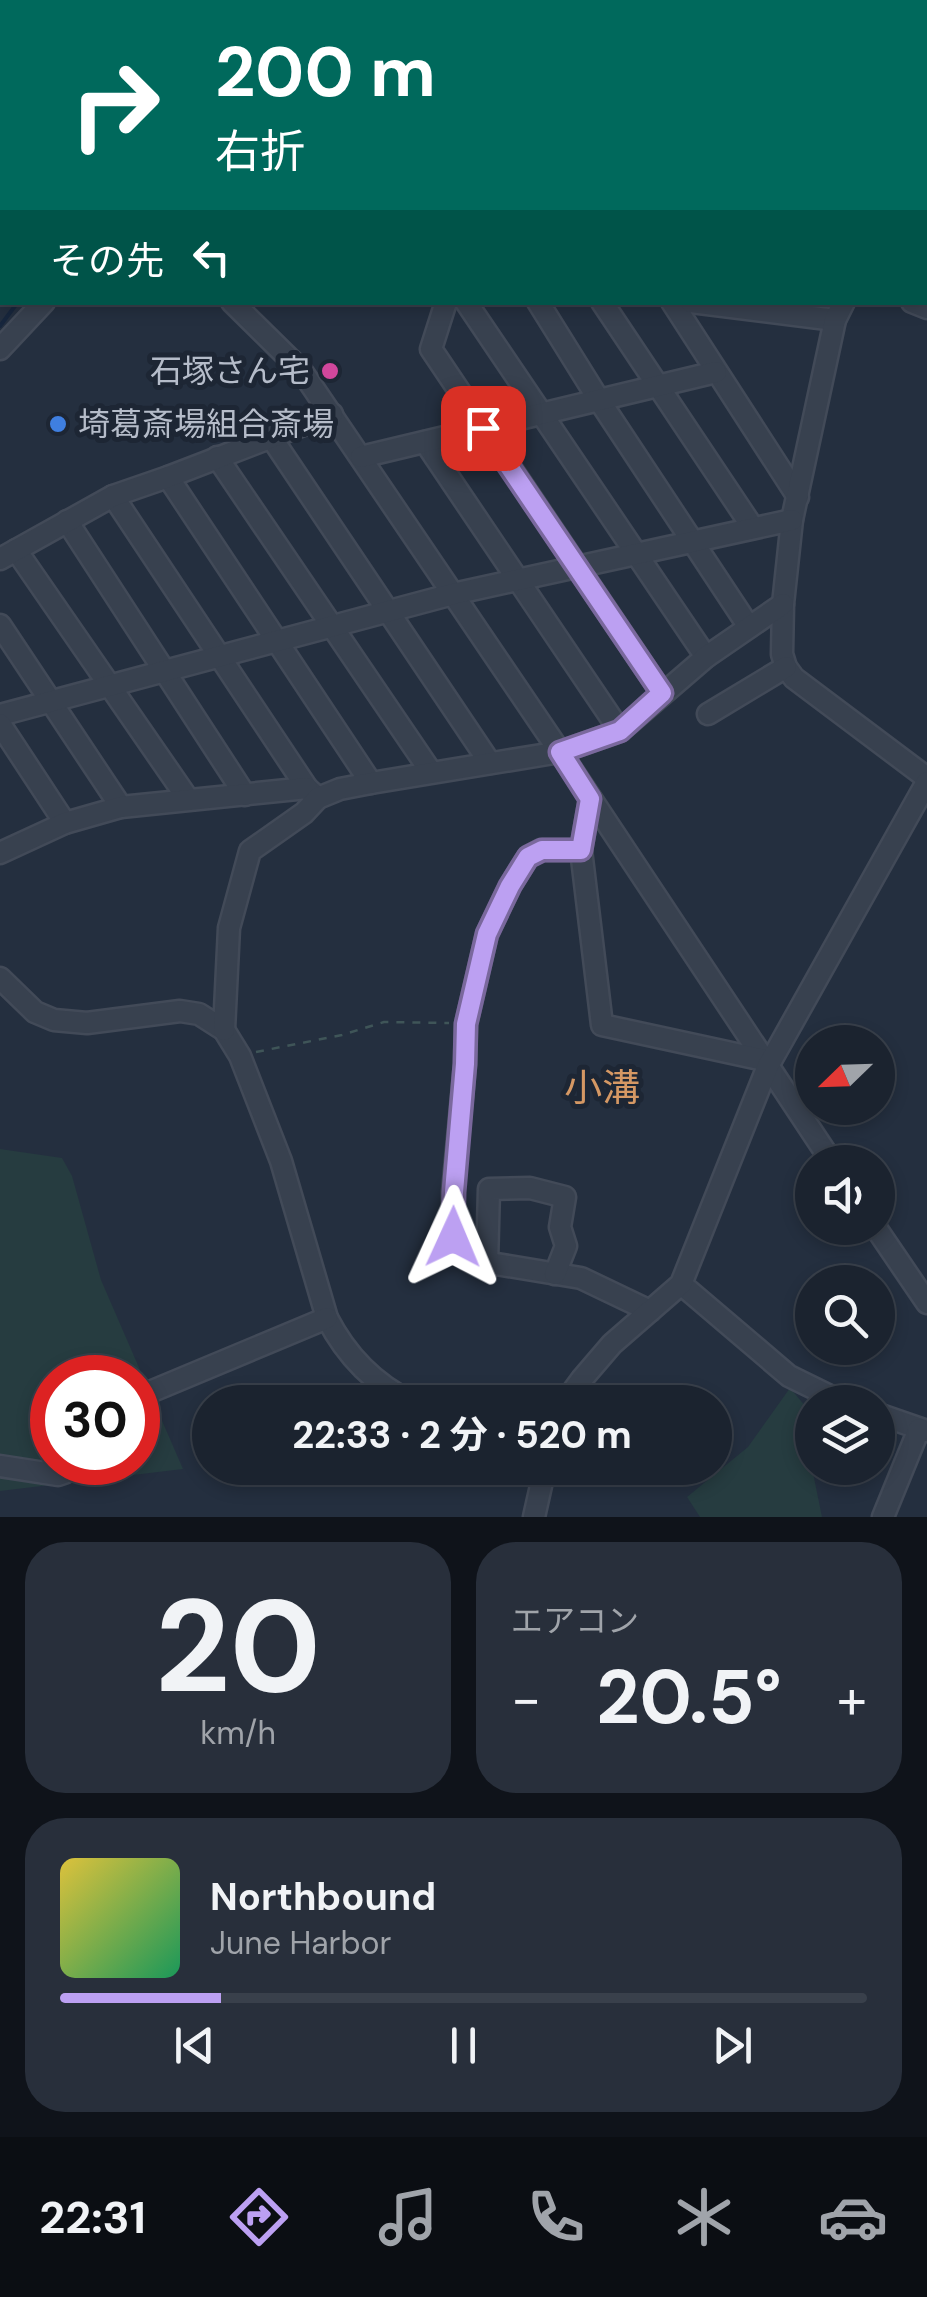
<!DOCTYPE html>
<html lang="ja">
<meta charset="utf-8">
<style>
:root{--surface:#1b232f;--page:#282f3b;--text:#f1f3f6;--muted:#a0a4aa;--line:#39404b;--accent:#bca0f2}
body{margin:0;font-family:"DM Sans","Noto Sans JP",sans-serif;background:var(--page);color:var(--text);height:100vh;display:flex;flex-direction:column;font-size:38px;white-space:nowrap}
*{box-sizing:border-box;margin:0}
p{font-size:32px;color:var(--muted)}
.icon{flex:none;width:55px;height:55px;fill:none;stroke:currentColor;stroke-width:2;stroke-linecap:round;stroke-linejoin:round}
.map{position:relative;height:1517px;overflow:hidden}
.sheet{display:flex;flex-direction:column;gap:25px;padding:25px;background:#0f131a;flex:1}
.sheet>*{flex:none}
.banner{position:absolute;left:0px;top:0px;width:928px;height:305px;box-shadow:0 5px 15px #0003,0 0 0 2px var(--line);background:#00695c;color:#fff;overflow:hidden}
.needle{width:65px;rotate:247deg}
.controls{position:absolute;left:795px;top:1025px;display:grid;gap:20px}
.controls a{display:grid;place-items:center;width:100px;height:100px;border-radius:50%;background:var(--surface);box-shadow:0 5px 15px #0003,0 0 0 2px var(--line);font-size:50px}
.speed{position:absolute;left:30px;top:1355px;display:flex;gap:20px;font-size:50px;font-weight:700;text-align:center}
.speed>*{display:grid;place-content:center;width:130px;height:130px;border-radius:50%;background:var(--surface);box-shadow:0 5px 15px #0003,0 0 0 2px var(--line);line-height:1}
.speed .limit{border:15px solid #d22;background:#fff;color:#111}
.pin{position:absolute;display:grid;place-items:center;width:85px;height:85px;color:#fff;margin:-42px;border-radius:20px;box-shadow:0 5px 15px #0006}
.me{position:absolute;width:110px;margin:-55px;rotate:1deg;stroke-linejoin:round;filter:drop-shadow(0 0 8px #0008)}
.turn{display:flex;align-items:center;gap:35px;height:210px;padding:0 50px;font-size:45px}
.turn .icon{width:130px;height:130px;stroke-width:2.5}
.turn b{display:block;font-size:70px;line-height:85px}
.then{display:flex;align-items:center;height:95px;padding:0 50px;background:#0003;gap:20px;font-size:38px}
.big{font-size:75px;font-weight:700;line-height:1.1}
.sheet .card{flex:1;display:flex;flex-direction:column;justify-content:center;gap:15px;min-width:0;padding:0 35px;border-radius:40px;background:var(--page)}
.sheet .dial{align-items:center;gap:0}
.dial b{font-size:130px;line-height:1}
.song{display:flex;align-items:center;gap:30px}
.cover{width:120px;height:120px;border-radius:15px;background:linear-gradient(135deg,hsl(50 70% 55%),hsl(150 70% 35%))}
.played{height:10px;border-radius:5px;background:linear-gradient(90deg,var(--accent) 20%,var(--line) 20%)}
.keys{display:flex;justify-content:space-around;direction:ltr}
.heat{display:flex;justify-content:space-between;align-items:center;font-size:55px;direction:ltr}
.sheet .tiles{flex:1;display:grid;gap:25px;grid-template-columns:1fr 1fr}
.card:last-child{grid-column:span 2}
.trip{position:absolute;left:192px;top:1385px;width:540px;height:100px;border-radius:50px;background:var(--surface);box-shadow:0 5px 15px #0003,0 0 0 2px var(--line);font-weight:700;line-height:100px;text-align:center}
.menu{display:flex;height:160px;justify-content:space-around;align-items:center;background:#0b0e13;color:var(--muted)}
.menu .icon{width:70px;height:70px}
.menu .active{color:var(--accent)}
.menu b{font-size:45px;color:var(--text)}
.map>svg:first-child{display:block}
.green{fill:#263c40;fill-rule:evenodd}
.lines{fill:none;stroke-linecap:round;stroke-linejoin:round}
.stream{stroke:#17263d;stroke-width:4}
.river{stroke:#17263d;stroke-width:22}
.minor-casing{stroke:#424a58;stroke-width:25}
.path{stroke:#3f5558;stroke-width:2.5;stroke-dasharray:8 8;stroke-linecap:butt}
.minor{stroke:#38414f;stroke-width:20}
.route-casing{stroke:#7a689d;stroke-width:25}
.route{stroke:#bca0f2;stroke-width:18}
.hotel-dot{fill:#d1479c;stroke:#1d2634;stroke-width:4}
.shop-dot{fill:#3f7fe0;stroke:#1d2634;stroke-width:4}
.labels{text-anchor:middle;stroke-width:10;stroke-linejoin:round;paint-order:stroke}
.poi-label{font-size:32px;fill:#b5bcc9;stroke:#1d2634;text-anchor:end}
.quarter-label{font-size:38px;fill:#d59864;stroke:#1d2634}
</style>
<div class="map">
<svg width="927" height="1517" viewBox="0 0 927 1517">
<rect width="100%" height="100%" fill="#242f3f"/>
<g class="green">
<path d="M0 1149 62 1158 72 1176 101 1280 183 1469 0 1491ZM52 1378H138V1462H52Z"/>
<path d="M790 1388 812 1414 811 1463 822 1517H700L687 1497 748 1447Z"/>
</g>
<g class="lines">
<g class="stream">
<path d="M0 20V63"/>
<path d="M0 326 18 302"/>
</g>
<g class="river">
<path d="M23 0 24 2"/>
<path d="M925 173H927"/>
</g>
<defs>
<g id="minor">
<path d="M598 0 604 2"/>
<path d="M433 2 436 0"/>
<path d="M925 52H927"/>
<path d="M0 201 2 202"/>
<path d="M925 247 927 246"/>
<path d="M232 302 301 370 560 752 832 1162"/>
<path d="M446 302 431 349 662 693"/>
<path d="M466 302 706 657"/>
<path d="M538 302 599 400 749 627"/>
<path d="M602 302 753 528"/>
<path d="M672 302 798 497"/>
<path d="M691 302 835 320"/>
<path d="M844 302 835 320 792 520 783 604 782 654 786 667 794 678 927 778"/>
<path d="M912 302 927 308"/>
<path d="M0 349 44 302"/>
<path d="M271 437 490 763"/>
<path d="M425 442 620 731"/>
<path d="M217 457 431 772"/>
<path d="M361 457 716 372"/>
<path d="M168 477 371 783"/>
<path d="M113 496 307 788 318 798"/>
<path d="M67 521 245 795"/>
<path d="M16 550 188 799"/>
<path d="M0 559 113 496 168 477 332 414"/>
<path d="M0 625 121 807"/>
<path d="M708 714 786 667"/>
<path d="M0 715 453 594 792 520"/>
<path d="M0 724 65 823"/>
<path d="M590 799 581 850 602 1025 764 1060"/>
<path d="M581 850H541L528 857 510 886 487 934 466 1024 465 1064 453 1192V1237L458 1250 466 1259 581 1278 650 1311"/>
<path d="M0 853 65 823 121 807 307 788"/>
<path d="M0 978 35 1012 54 1020 87 1023 180 1011 199 1014 224 1030 240 1056 281 1161 327 1318C346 1355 374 1384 411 1402"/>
<path d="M224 1030 229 928 250 851 304 813 318 798 340 789 371 783 560 752 620 731 706 657 783 604"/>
<path d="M876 1228 927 1303"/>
<path d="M487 1263 489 1189 530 1188 565 1197 560 1227 566 1246 555 1274"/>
<path d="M681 1284 789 1376 842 1402"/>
<path d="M138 1397 327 1318"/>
<path d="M565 1402 582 1379 612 1344 681 1284 768 1066 927 782"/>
<path d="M878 1414 927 1431"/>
<path d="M0 1466 58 1475 64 1473 68 1462"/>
<path d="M534 1517 545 1468"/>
<path d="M883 1517 919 1429"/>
</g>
</defs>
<use href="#minor" class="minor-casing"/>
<path class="path" d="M256 1052 342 1035 384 1022 449 1023"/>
<use href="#minor" class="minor"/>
</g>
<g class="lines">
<defs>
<path id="route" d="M453 1237 454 1192 465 1064 466 1024 487 934 510 886 528 857 542 850H581L590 799 560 752 620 731 662 693 483 428"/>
</defs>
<use href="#route" class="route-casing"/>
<use href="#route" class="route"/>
</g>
<circle class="hotel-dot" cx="330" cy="371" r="10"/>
<circle class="shop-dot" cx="58" cy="424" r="10"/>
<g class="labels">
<g class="poi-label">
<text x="310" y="382">石塚さん宅</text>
<text x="78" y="435" text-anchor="start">埼葛斎場組合斎場</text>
</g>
<g class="quarter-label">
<text x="602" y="1101">小溝</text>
</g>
</g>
</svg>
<div class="controls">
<a><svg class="needle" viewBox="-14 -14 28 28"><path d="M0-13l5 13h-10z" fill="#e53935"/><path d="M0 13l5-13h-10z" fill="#a0a4aa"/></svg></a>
<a><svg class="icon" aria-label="sound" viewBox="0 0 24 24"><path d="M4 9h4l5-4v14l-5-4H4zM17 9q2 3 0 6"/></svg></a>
<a><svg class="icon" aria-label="search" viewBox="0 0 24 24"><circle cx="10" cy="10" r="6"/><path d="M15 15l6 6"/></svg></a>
<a><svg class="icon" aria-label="layers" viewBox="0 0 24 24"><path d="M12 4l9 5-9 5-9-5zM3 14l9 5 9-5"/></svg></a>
</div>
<div class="speed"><div class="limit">30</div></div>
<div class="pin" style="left:483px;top:428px;background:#d93025"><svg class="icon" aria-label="arrive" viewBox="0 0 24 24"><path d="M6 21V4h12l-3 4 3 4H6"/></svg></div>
<svg class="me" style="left:453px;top:1237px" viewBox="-20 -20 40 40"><path d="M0-17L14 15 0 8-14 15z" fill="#bca0f2" stroke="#fff" stroke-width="4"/></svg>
<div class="trip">22:33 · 2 分 · 520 m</div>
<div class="banner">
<div class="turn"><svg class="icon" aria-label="right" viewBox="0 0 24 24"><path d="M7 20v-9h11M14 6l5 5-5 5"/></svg><div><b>200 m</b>右折</div></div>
<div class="then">その先<svg class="icon" aria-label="left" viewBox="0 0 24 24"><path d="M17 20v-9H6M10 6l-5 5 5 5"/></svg></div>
</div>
</div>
<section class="sheet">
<div class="tiles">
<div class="card dial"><b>20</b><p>km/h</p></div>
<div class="card"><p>エアコン</p>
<div class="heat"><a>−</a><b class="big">20.5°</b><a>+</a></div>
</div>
<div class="card">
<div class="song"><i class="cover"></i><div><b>Northbound</b><p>June Harbor</p></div></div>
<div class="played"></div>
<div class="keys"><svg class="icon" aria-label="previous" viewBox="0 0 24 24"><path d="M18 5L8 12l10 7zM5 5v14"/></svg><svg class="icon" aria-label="pause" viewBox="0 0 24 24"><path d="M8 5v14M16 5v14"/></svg><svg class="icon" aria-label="next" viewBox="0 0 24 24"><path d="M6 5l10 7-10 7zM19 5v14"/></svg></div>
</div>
</div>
</section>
<nav class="menu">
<b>22:31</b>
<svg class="icon active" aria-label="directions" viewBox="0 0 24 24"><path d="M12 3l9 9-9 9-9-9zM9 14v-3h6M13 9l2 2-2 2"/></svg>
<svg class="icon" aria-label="music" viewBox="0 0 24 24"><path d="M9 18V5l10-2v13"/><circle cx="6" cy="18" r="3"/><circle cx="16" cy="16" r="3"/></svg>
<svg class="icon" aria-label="phone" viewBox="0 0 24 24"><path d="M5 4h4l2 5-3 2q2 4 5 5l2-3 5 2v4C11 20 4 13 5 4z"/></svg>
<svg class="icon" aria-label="climate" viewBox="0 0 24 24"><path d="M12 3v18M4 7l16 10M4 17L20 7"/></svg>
<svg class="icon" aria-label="car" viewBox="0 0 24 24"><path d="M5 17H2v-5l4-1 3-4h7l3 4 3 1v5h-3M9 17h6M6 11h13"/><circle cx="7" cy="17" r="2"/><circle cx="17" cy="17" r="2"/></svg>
</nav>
